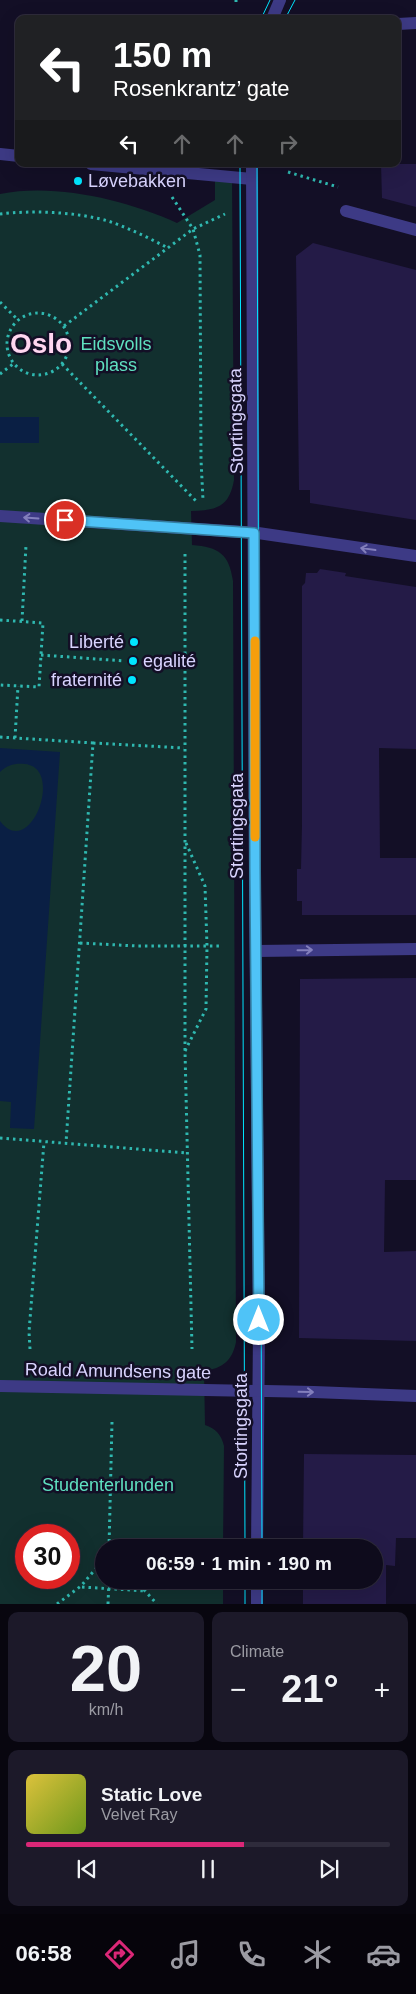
<!DOCTYPE html>
<meta charset="utf-8">
<style>
:root{--surface:#0e0b1c;--page:#1c1929;--text:#f1f3f6;--muted:#9b9ba3;--line:#2e2b3b;--accent:#db2777}
body{margin:0;font-family:Arial,sans-serif;background:var(--page);color:var(--text);height:100vh;display:flex;flex-direction:column;font-size:19px;white-space:nowrap}
*{box-sizing:border-box;margin:0}
p{font-size:16px;color:var(--muted)}
.icon{flex:none;width:28px;height:28px;fill:none;stroke:currentColor;stroke-width:2;stroke-linecap:round;stroke-linejoin:round}
.map{position:relative;height:1604px;overflow:hidden}
.side{display:flex;flex-direction:column;gap:8px;padding:8px;background:#08060f;flex:1}
.side>*{flex:none}
.banner{position:absolute;left:15px;top:15px;width:386px;height:152px;border-radius:10px;box-shadow:0 5px 20px #0002,0 0 0 1px var(--line);background:#202124;color:#fff;overflow:hidden}
.speed{position:absolute;left:15px;top:1524px;display:flex;gap:10px;font-size:25px;font-weight:700;text-align:center}
.speed>*{display:grid;place-content:center;width:65px;height:65px;border-radius:50%;background:var(--surface);box-shadow:0 5px 20px #0002,0 0 0 1px var(--line);line-height:1}
.speed .limit{border:8px solid #d22;background:#fff;color:#111}
.pin{position:absolute;display:grid;place-items:center;width:42px;height:42px;color:#fff;margin:-21px;border:2px solid #fff;border-radius:50%;box-shadow:0 1px 5px #0007}
.me{position:absolute;width:55px;margin:-28px;rotate:0deg;stroke-linejoin:round;filter:drop-shadow(0 0 4px #0008)}
.turn{display:flex;align-items:center;gap:18px;height:105px;padding:0 15px;font-size:22px}
.turn .icon{width:65px;height:65px;stroke-width:2.5}
.turn b{display:block;font-size:35px;line-height:42px}
.lanes{display:flex;align-items:center;height:48px;padding:0 15px;background:#0003;justify-content:center;gap:25px;direction:ltr}
.lanes .off{opacity:.35}
.big{font-size:38px;font-weight:600;line-height:1.1}
.side .card{flex:1;display:flex;flex-direction:column;justify-content:center;gap:8px;min-width:0;padding:0 18px;border-radius:10px;background:var(--page)}
.side .dial{align-items:center;gap:0}
.dial b{font-size:65px;line-height:1}
.song{display:flex;align-items:center;gap:15px}
.cover{width:60px;height:60px;border-radius:8px;background:linear-gradient(135deg,hsl(50 70% 55%),hsl(80 70% 35%))}
.played{height:5px;border-radius:2px;background:linear-gradient(90deg,var(--accent) 60%,var(--line) 60%)}
.keys{display:flex;justify-content:space-around;direction:ltr}
.heat{display:flex;justify-content:space-between;align-items:center;font-size:28px;direction:ltr}
.side .tiles{flex:1;display:grid;gap:8px;grid-template-columns:1fr 1fr}
.card:last-child{grid-column:span 2}
.trip{position:absolute;left:95px;top:1539px;width:288px;height:50px;border-radius:25px;background:var(--surface);box-shadow:0 5px 20px #0002,0 0 0 1px var(--line);font-weight:600;line-height:50px;text-align:center}
.menu{display:flex;height:80px;justify-content:space-around;align-items:center;background:#06040b;color:var(--muted)}
.menu .icon{width:35px;height:35px}
.menu .selected{color:var(--accent)}
.menu b{font-size:22px;color:var(--text)}
.map>svg:first-child{display:block}
.green{fill:#12302f;fill-rule:evenodd}
.water{fill:#0a1f44}
.building{fill:#241b47}
.lines{fill:none;stroke-linecap:round;stroke-linejoin:round}
.path{stroke:#2fb8b0;stroke-width:3;stroke-dasharray:2.5 4;stroke-linecap:butt}
.lane{stroke:#3d3a85;stroke-width:12}
.street{stroke:#3d3a85;stroke-width:12}
.tram{stroke:#00e5ff;stroke-width:1}
.oneway{stroke:#837fbc}
.route-casing{stroke:#337fa1;stroke-width:12}
.route{stroke:#4fc3f7;stroke-width:9}
.slow{stroke:#f59e0b;stroke-width:9}
.poi-dot{fill:#00e5ff;stroke:#130f26;stroke-width:2}
.labels{text-anchor:middle;stroke-width:5;stroke-linejoin:round;paint-order:stroke}
.poi-label{font-size:18px;fill:#d9d4ff;stroke:#130f26;text-anchor:start}
.park-label{font-size:18px;fill:#5fe0c0;stroke:#130f26}
.street-label{font-size:18px;fill:#d9d4ff;stroke:#130f26}
.town-label{font-size:28px;font-weight:bold;fill:#ffd6f0;stroke:#130f26}
</style>
<div class="map">
<svg width="416" height="1604" viewBox="0 0 416 1604">
<rect width="100%" height="100%" fill="#130f26"/>
<path class="green" d="M215 175 232 177 234 480C229 508 216 510 191 511L192 545C219 547 229 554 233 581L236 1342C232 1361 223 1368 204 1371L205 1425C216 1429 221 1434 224 1446L223 1547 104 1548V1580H223V1604H0V194C56 183 126 200 177 223L215 200ZM26 1535H69V1578H26Z"/>
<g class="water">
<rect x="0" y="417" width="39" height="26"/>
<path d="M0 748 60 752 34 1129 10 1128 11 1102 0 1101V821C30 861 65 768 25 764 15 763 7 765 0 772Z"/>
</g>
<g class="building">
<path d="M381 164H416V207L382 198Z"/>
<path d="M313 243 416 270V520L310 503V490H299L296 256Z"/>
<path d="M320 569 346 573 345 576 416 587V749L379 748 380 858H416V915H302V901H297V869H301L302 825V586L305 583 306 573H317Z"/>
<path d="M416 978V1180H385L384 1252 416 1251V1341L299 1338 300 979Z"/>
<path d="M304 1454 416 1455V1538H396L395 1566 386 1565V1604H303V1580H374V1548H303Z"/>
</g>
<g class="lines">
<g class="path">
<path d="M236 2V0"/>
<path d="M288 172 338 187"/>
<path d="M172 197 193 229 200 255 201 460 203 500"/>
<path d="M0 214C32 210 77 212 108 221 129 228 149 238 168 248"/>
<path d="M0 302 18 320"/>
<circle cx="38" cy="344" r="31"/>
<path d="M64 326 193 229 225 214"/>
<path d="M62 364 196 501"/>
<path d="M0 374 13 364"/>
<path d="M185 554V1051L192 1349"/>
<path d="M0 620 43 623 39 687 0 685"/>
<path d="M22 621 26 545"/>
<path d="M41 655 125 661"/>
<path d="M0 737 93 743 66 1143"/>
<path d="M15 738 18 686"/>
<path d="M93 743 184 748"/>
<path d="M80 943 137 946H221"/>
<path d="M185 1051 206 1009 207 946 205 886 186 843"/>
<path d="M0 1138 187 1153"/>
<path d="M30 1349 29 1332 44 1142"/>
<path d="M109 1548 112 1422"/>
<path d="M135 1580 157 1604"/>
<path d="M82 1587 146 1591"/>
<path d="M57 1604 81 1586 104 1559"/>
<path d="M108 1604 109 1580"/>
</g>
<path class="lane" d="M346 211 416 230"/>
<g class="street">
<path d="M272 19 280 0"/>
<path d="M398 24 416 23"/>
<path d="M0 154 19 156"/>
<path d="M91 164 252 179"/>
<path d="M252 164 255 890 259 1330 257 1548"/>
<path d="M0 516 258 533 416 556"/>
<path d="M256 951 416 949"/>
<path d="M0 1386 314 1392 416 1396"/>
<path d="M257 1604V1580"/>
</g>
<g class="tram">
<path d="M261 19 270 0"/>
<path d="M285 19 295 0"/>
<path d="M240 164 245 1548"/>
<path d="M257 164 262 1548"/>
<path d="M245 1580V1604"/>
<path d="M262 1604V1580"/>
</g>
</g>
<defs><path id="oneway-shaft" d="M-6 0H5M1.5-3L5.5 0L1.5 3" fill="none" stroke-width="1.6" stroke-linecap="round" stroke-linejoin="round" transform="scale(1.25)"/></defs>
<g class="oneway">
<use href="#oneway-shaft" transform="translate(31 518) rotate(-176)"/>
<use href="#oneway-shaft" transform="translate(368 549) rotate(-172)"/>
<use href="#oneway-shaft" transform="translate(305 950) rotate(-1)"/>
<use href="#oneway-shaft" transform="translate(306 1392) rotate(1)"/>
</g>
<g class="lines">
<defs>
<path id="route" d="M65 520 254 533 255 870 259 1320"/>
</defs>
<use href="#route" class="route-casing"/>
<use href="#route" class="route"/>
<path class="slow" d="M255 641V837"/>
</g>
<g class="poi-dot">
<circle cx="78" cy="181" r="5"/>
<circle cx="134" cy="642" r="5"/>
<circle cx="133" cy="661" r="5"/>
<circle cx="132" cy="680" r="5"/>
</g>
<g class="labels">
<g class="poi-label">
<text x="88" y="187">Løvebakken</text>
<text x="124" y="648" text-anchor="end">Liberté</text>
<text x="143" y="667">egalité</text>
<text x="122" y="686" text-anchor="end">fraternité</text>
</g>
<g class="park-label">
<text x="116" y="350">Eidsvolls<tspan x="116" dy="21">plass</tspan></text>
<text x="108" y="1491">Studenterlunden</text>
</g>
<g class="street-label">
<text transform="translate(236 421) rotate(-91)" y="6">Stortingsgata</text>
<text transform="translate(237 826) rotate(-90)" y="6">Stortingsgata</text>
<text transform="translate(118 1371) rotate(1)" y="6">Roald Amundsens gate</text>
<text transform="translate(241 1426) rotate(-90)" y="6">Stortingsgata</text>
</g>
<g class="town-label">
<text x="41" y="353">Oslo</text>
</g>
</g>
</svg>
<div class="speed"><div class="limit">30</div></div>
<div class="pin" style="left:65px;top:520px;background:#d93025"><svg class="icon" aria-label="arrive" viewBox="0 0 24 24"><path d="M6 21V4h12l-3 4 3 4H6"/></svg></div>
<svg class="me" style="left:259px;top:1320px" viewBox="-20 -20 40 40"><circle r="17" fill="#4fc3f7" stroke="#fff" stroke-width="3"/><path d="M0-11L8 9 0 5-8 9z" fill="#fff"/></svg>
<div class="trip">06:59 · 1 min · 190 m</div>
<div class="banner">
<div class="turn"><svg class="icon" aria-label="left" viewBox="0 0 24 24"><path d="M17 20v-9H6M10 6l-5 5 5 5"/></svg><div><b>150 m</b>Rosenkrantz’ gate</div></div>
<div class="lanes"><svg class="icon" aria-label="left" viewBox="0 0 24 24"><path d="M17 20v-9H6M10 6l-5 5 5 5"/></svg><svg class="icon off" aria-label="ahead" viewBox="0 0 24 24"><path d="M12 20V5M6 11l6-6 6 6"/></svg><svg class="icon off" aria-label="ahead" viewBox="0 0 24 24"><path d="M12 20V5M6 11l6-6 6 6"/></svg><svg class="icon off" aria-label="right" viewBox="0 0 24 24"><path d="M7 20v-9h11M14 6l5 5-5 5"/></svg></div>
</div>
</div>
<section class="side">
<div class="tiles">
<div class="card dial"><b>20</b><p>km/h</p></div>
<div class="card"><p>Climate</p>
<div class="heat"><a>−</a><b class="big">21°</b><a>+</a></div>
</div>
<div class="card">
<div class="song"><i class="cover"></i><div><b>Static Love</b><p>Velvet Ray</p></div></div>
<div class="played"></div>
<div class="keys"><svg class="icon" aria-label="previous" viewBox="0 0 24 24"><path d="M18 5L8 12l10 7zM5 5v14"/></svg><svg class="icon" aria-label="pause" viewBox="0 0 24 24"><path d="M8 5v14M16 5v14"/></svg><svg class="icon" aria-label="next" viewBox="0 0 24 24"><path d="M6 5l10 7-10 7zM19 5v14"/></svg></div>
</div>
</div>
</section>
<nav class="menu">
<b>06:58</b>
<svg class="icon selected" aria-label="directions" viewBox="0 0 24 24"><path d="M12 3l9 9-9 9-9-9zM9 14v-3h6M13 9l2 2-2 2"/></svg>
<svg class="icon" aria-label="music" viewBox="0 0 24 24"><path d="M9 18V5l10-2v13"/><circle cx="6" cy="18" r="3"/><circle cx="16" cy="16" r="3"/></svg>
<svg class="icon" aria-label="phone" viewBox="0 0 24 24"><path d="M5 4h4l2 5-3 2q2 4 5 5l2-3 5 2v4C11 20 4 13 5 4z"/></svg>
<svg class="icon" aria-label="climate" viewBox="0 0 24 24"><path d="M12 3v18M4 7l16 10M4 17L20 7"/></svg>
<svg class="icon" aria-label="car" viewBox="0 0 24 24"><path d="M5 17H2v-5l4-1 3-4h7l3 4 3 1v5h-3M9 17h6M6 11h13"/><circle cx="7" cy="17" r="2"/><circle cx="17" cy="17" r="2"/></svg>
</nav>
